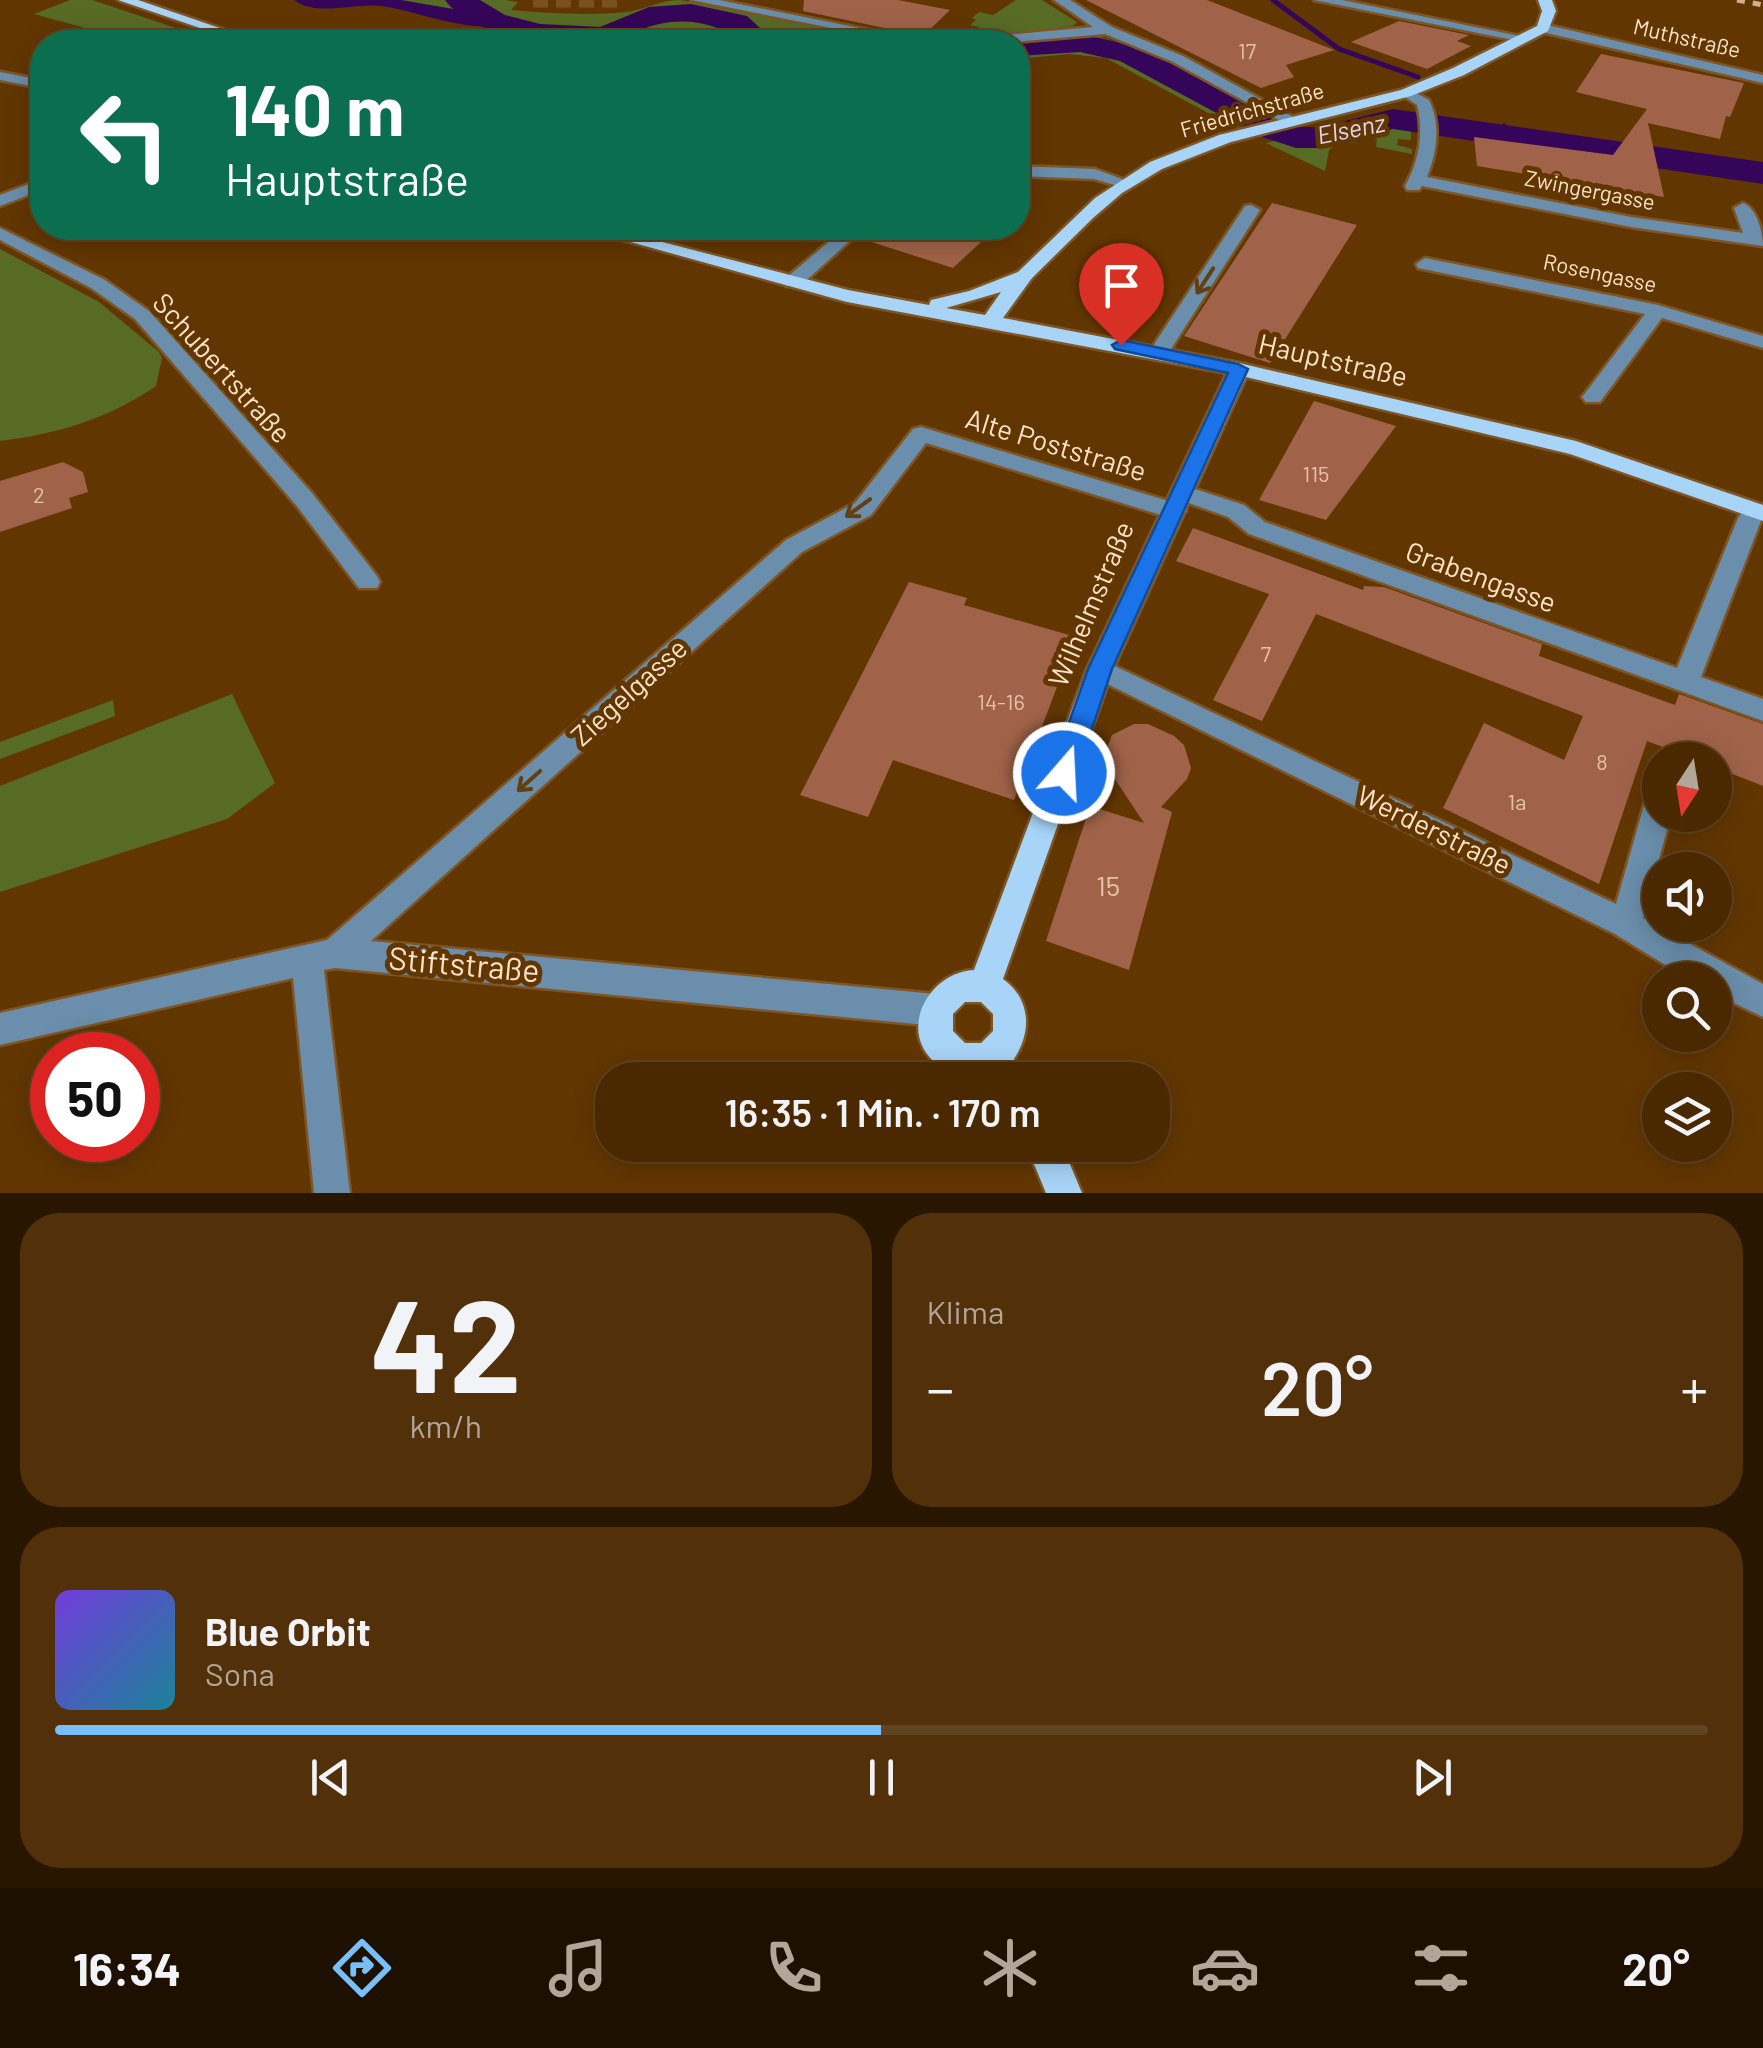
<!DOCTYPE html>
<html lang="de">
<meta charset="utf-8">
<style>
:root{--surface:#4a2800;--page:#51300a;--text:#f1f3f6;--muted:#b2a699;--line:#614422;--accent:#78bff7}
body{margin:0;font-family:Barlow,sans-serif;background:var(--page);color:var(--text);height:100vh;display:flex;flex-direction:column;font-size:38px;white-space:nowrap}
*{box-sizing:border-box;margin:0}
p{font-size:32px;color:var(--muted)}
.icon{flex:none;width:55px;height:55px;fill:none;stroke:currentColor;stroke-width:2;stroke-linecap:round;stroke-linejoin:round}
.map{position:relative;height:1193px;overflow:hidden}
.details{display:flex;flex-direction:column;gap:20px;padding:20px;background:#291600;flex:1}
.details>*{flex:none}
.banner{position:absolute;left:30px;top:30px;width:1000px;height:210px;border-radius:40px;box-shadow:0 5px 25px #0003,0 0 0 2px var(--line);background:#0b6e4f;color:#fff;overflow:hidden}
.needle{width:65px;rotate:192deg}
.tools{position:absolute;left:1642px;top:742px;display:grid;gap:20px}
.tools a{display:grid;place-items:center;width:90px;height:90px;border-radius:50%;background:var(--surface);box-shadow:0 5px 25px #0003,0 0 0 2px var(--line);font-size:50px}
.speed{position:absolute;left:30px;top:1032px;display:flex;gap:20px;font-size:50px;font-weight:700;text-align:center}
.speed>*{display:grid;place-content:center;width:130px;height:130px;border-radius:50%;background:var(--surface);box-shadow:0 5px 25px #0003,0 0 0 2px var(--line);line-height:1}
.speed .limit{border:15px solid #d22;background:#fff;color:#111}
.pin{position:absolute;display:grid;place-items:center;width:85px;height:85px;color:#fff;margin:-102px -42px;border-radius:50% 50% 50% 0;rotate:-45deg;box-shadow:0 0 10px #0007}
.pin .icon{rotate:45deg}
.me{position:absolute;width:110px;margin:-55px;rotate:19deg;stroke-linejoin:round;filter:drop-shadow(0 0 8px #0008)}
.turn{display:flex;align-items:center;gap:35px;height:210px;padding:0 30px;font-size:45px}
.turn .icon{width:130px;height:130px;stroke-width:2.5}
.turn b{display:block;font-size:70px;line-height:85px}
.big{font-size:75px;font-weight:600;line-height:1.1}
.details .card{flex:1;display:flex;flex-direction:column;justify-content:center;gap:15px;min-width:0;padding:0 35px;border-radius:40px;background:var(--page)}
.details .dial{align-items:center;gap:0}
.dial b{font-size:130px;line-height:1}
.song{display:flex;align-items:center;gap:30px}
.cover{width:120px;height:120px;border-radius:15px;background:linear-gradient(135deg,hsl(260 70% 55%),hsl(190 70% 35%))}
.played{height:10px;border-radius:5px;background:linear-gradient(90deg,var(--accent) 50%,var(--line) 50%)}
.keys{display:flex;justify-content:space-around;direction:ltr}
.heat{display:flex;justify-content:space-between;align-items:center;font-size:55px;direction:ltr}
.details .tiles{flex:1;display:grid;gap:20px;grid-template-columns:1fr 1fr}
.card:last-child{grid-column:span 2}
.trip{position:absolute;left:595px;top:1062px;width:575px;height:100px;border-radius:40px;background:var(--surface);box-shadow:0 5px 25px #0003,0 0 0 2px var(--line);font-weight:600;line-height:100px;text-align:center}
.dock{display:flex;height:160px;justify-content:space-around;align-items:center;background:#1e1000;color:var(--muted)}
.dock .icon{width:70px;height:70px}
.dock .active{color:var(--accent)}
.dock b{font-size:45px;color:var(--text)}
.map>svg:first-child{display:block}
.green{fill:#576b25}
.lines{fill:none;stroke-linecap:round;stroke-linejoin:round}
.stream{stroke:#350559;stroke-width:5}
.canal{fill:#350559;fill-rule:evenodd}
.river{fill:#350559;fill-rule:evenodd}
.building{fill:#a06349}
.minor-tunnel{stroke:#79501e;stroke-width:15;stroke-dasharray:15 8;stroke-linecap:butt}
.minor-casing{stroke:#7e5524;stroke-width:5}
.major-casing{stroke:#7e5524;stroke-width:5}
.minor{fill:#6a8eab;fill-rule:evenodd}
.major{fill:#a8d4f8;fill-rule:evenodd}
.rail{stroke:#d0b08f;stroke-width:5;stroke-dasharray:8 8;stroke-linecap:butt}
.oneway{stroke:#633f11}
.route{fill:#1a73e8;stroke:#114b97;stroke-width:2.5}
.labels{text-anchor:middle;stroke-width:10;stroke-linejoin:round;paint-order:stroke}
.far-street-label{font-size:22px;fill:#fde2ca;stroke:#623600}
.number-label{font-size:22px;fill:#e6c2aa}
.far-water-label{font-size:25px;font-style:italic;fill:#e0d7ee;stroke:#623600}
.street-label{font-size:28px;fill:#fde2ca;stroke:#623600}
.near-number-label{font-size:28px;fill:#e6c2aa}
.near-street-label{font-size:32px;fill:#fde2ca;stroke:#623600}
</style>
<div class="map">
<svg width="1763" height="1193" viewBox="0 0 1763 1193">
<rect width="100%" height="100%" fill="#623600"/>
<g class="green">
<path d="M70 0H92L176 28 136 42 34 14Z"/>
<path d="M294 0H505L518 2 511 10C549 13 587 16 625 12 645 10 660 0 680 0L888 40 554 42 560 37 526 34 497 22 448 18 370 1 347 5Z"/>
<path d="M1016 0H1042L1077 22 1073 26 972 38 979 27 970 25 976 20 972 18 979 12 993 15Z"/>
<path d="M1092 35C1144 47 1228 85 1269 120L1236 128 1106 58 1069 54 1018 59V42H1004Z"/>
<path d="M1397 123 1411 125V140L1398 139 1397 145 1412 149V154L1376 147 1377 139 1360 136 1356 143 1341 141 1329 150 1325 171 1266 143 1283 139 1318 146Z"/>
<path d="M0 249 99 302 159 352 162 358 156 386C108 419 57 434 0 441Z"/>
<path d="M232 694 275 783 227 819 0 892V786Z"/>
<path d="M113 700 115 716 0 759V742Z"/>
</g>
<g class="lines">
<g class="stream">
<path d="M1273 0 1339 49 1418 77"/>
<path d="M1504 126 1511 134"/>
</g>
<path class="canal" d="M294 0H401L494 16 503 21C481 38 408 8 380 6 353 3 317 17 294 0Z"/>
<g class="river">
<path d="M445 0H480L505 15 540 24 600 27 649 7 691 4 747 16 775 42H742C719 23 685 17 655 25 640 28 627 40 612 42 567 49 474 40 445 0Z"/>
<path d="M1050 33C1157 34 1206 93 1297 127H1321L1393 109 1763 162V184L1393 129 1321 148H1296L1259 136 1120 61 1080 52 1018 56V42H1006Z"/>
</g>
</g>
<g class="building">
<path d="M804 0H898L950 10 923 36 803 11Z"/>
<path d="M1086 0H1207L1334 50 1286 65 1294 77 1261 88Z"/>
<path d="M1399 21 1469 35 1457 41 1471 46 1427 69 1351 42Z"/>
<path d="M1601 54 1744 83 1730 117 1726 116 1720 139 1648 123 1664 197 1477 166 1474 137 1613 155 1647 109 1576 92Z"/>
<path d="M1272 203 1357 225 1270 363 1184 336Z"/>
<path d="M868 228H996L953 268 859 238Z"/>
<path d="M1314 401 1396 426 1326 520 1259 500Z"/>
<path d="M63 462 83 472 88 492 69 498 72 508 0 532V481Z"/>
<path d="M1193 528 1363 590 1364 586 1384 587 1542 644 1539 656 1675 705 1679 694 1763 724V786L1715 767V760H1697L1647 741 1599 884 1443 808 1484 723 1564 760 1583 716 1316 614 1262 721 1213 700 1269 594 1176 561Z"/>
<path d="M909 582 967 598 964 605 1076 637 1014 800 893 760 868 817 800 795Z"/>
<path d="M1134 724H1148L1174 736 1184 745 1191 768 1187 779 1161 807 1172 812 1129 970 1046 941 1090 806 1144 823 1107 767 1104 756 1112 735Z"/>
</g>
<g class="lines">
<path class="minor-tunnel" d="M533 0H622"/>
<defs>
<g id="minor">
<path d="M691 0H719L929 42H902Z"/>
<path d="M1054 0H1070L1112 27 1183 56 1302 122 1288 125 1173 62 1105 34 1013 42H964L971 38 1093 27Z"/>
<path d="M1314 0H1342L1530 38 1523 42Z"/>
<path d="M1543 24 1763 75V83L1538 31V25Z"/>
<path d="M285 33 329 42 241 40 248 36Z"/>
<path d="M0 72 42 80V88L0 80Z"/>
<path d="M1407 88 1429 100C1441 124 1437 152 1427 177L1631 217 1743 233 1734 208 1743 203C1757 208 1763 233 1763 246L1631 227 1422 186 1419 190H1407L1405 186C1419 161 1424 133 1417 105L1399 93Z"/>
<path d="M1018 166 1095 169 1133 183 1125 188 1094 179 1018 176Z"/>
<path d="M42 179V190L0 206V195Z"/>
<path d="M1251 205 1260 210 1169 352 1159 358 1152 356 1149 352 1245 206Z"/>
<path d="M0 228 105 280 149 311 312 493 377 576 380 582 377 588H359L296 505 135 319 91 288 0 240Z"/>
<path d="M845 228H864L800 286H786V278Z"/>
<path d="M1425 258 1658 305 1763 336V348L1662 318 1600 402H1586L1582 397 1586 392 1645 314 1418 268 1416 264Z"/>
<path d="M921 427 1182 505 1186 511 1174 519 926 443 871 515 802 552 371 941 936 994 948 999 953 1010 948 1021 936 1026 335 968 324 970 350 1193H314L293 978 0 1045V1013L327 940 786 540 855 503 913 429Z"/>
<path d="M1183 485 1244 505 1265 522 1677 668 1738 518 1742 512H1758L1762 518 1701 677 1763 699V721L1249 534 1228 517 1175 498 1172 493Z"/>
<path d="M1100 659 1616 904 1644 805 1649 796 1660 793V815H1671L1643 918 1763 984V1017L1715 994V980H1690L1615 934 1091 676 1087 669 1091 662Z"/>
</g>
<g id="major">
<path d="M118 0H138L260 42H241Z"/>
<path d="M1538 0H1552L1556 11 1548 31 1464 75 1411 96 1231 142 1162 169 1122 193 1093 218 1032 278 1003 318 1239 363 1576 441 1763 505V521L1570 454 1246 377 1113 669 1003 979C1031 999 1032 1032 1014 1059L1024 1080C996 1080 966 1083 941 1067 895 1037 925 973 974 970L1087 669 1227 373 847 302 580 228H608L848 290 929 305 931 300 969 291 1018 272 1095 198 1150 162 1219 135 1401 90 1453 68 1537 26 1542 11ZM1001 292 985 315 946 308ZM965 1002H981L993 1014V1031L981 1043H965L953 1031V1014Z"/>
<path d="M1026 1145H1062L1082 1193H1046Z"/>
</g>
</defs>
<use href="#minor" class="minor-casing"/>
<use href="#major" class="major-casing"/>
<use href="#minor" class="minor"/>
<use href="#major" class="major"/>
<path class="rail" d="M1737 0 1763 5"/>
</g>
<defs><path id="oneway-shaft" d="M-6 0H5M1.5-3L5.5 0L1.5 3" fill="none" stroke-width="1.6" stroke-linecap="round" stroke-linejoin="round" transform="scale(2.5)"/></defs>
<g class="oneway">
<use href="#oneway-shaft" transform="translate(1205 281) rotate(123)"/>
<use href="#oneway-shaft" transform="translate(858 508) rotate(144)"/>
<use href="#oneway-shaft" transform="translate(529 781) rotate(138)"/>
</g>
<path class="route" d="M1121 340 1238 364 1248 369 1112 669 1077 773 1073 781 1064 784 1055 781 1051 773 1088 669 1228 373 1115 349 1112 345Z"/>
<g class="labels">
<g class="far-street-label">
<text transform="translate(1687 38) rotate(13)" y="8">Muthstraße</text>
<text transform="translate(1252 110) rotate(-16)" y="8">Friedrichstraße</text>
<text transform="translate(1590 190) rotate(11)" y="8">Zwingergasse</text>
<text transform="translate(1600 273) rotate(12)" y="8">Rosengasse</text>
</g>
<g class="number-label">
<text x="1247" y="59">17</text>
<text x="1316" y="482">115</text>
<text x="39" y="503">2</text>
<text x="1266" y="662">7</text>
<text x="1001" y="710">14-16</text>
<text x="1602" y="770">8</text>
<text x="1517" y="810">1a</text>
</g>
<g class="far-water-label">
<text transform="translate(1351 129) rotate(-11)" y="9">Elsenz</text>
</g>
<g class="street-label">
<text transform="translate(1333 360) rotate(13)" y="10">Hauptstraße</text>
<text transform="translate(222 368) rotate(48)" y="10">Schubertstraße</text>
<text transform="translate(1056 445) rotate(17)" y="10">Alte Poststraße</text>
<text transform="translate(1481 577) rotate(20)" y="10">Grabengasse</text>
<text transform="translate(1091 604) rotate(-67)" y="10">Wilhelmstraße</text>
<text transform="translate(629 692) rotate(-42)" y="10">Ziegelgasse</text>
<text transform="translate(1434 830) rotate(26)" y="10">Werderstraße</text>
</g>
<g class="near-number-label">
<text x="1108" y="896">15</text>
</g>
<g class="near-street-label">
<text transform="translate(464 965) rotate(5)" y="11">Stiftstraße</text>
</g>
</g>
</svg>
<div class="tools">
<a><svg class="needle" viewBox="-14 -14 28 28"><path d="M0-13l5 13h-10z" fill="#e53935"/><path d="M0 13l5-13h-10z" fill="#b2a699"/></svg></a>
<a><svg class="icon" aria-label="sound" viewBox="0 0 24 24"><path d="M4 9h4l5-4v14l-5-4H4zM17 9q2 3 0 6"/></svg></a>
<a><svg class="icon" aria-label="search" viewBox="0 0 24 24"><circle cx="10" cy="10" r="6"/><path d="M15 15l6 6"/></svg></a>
<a><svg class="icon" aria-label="layers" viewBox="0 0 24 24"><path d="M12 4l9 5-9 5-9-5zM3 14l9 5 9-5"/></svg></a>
</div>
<div class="speed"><div class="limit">50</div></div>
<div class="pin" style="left:1121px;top:345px;background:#d93025"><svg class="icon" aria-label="arrive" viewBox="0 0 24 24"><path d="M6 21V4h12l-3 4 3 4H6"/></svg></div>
<svg class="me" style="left:1064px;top:773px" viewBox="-20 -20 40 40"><circle r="17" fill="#1a73e8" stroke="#fff" stroke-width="3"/><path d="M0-11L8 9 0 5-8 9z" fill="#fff"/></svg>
<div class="trip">16:35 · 1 Min. · 170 m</div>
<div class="banner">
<div class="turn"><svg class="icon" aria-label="left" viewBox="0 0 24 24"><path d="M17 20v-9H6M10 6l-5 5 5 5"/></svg><div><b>140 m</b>Hauptstraße</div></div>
</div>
</div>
<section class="details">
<div class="tiles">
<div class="card dial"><b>42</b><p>km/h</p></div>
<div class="card"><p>Klima</p>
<div class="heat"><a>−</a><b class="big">20°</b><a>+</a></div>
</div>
<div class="card">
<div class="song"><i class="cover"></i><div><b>Blue Orbit</b><p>Sona</p></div></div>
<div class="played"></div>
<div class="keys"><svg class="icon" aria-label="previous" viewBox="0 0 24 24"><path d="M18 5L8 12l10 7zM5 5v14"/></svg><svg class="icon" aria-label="pause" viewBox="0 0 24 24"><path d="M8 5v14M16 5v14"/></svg><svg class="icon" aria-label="next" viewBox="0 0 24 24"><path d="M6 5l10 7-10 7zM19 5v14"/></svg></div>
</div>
</div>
</section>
<nav class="dock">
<b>16:34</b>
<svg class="icon active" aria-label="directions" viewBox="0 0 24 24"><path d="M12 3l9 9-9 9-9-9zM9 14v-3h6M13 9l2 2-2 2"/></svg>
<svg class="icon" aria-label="music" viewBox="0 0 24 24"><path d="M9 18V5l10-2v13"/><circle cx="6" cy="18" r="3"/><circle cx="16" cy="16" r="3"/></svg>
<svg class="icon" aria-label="phone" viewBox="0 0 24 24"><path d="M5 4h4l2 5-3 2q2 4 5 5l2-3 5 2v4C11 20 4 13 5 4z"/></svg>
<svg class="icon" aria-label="climate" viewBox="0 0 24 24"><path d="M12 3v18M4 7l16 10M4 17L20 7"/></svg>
<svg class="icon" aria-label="car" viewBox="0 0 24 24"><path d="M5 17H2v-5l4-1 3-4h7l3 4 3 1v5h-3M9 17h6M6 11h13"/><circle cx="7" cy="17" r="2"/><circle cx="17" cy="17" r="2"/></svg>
<svg class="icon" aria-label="filters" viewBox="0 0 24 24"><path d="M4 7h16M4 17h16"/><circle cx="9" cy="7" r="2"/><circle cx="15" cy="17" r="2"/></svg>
<b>20°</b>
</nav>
